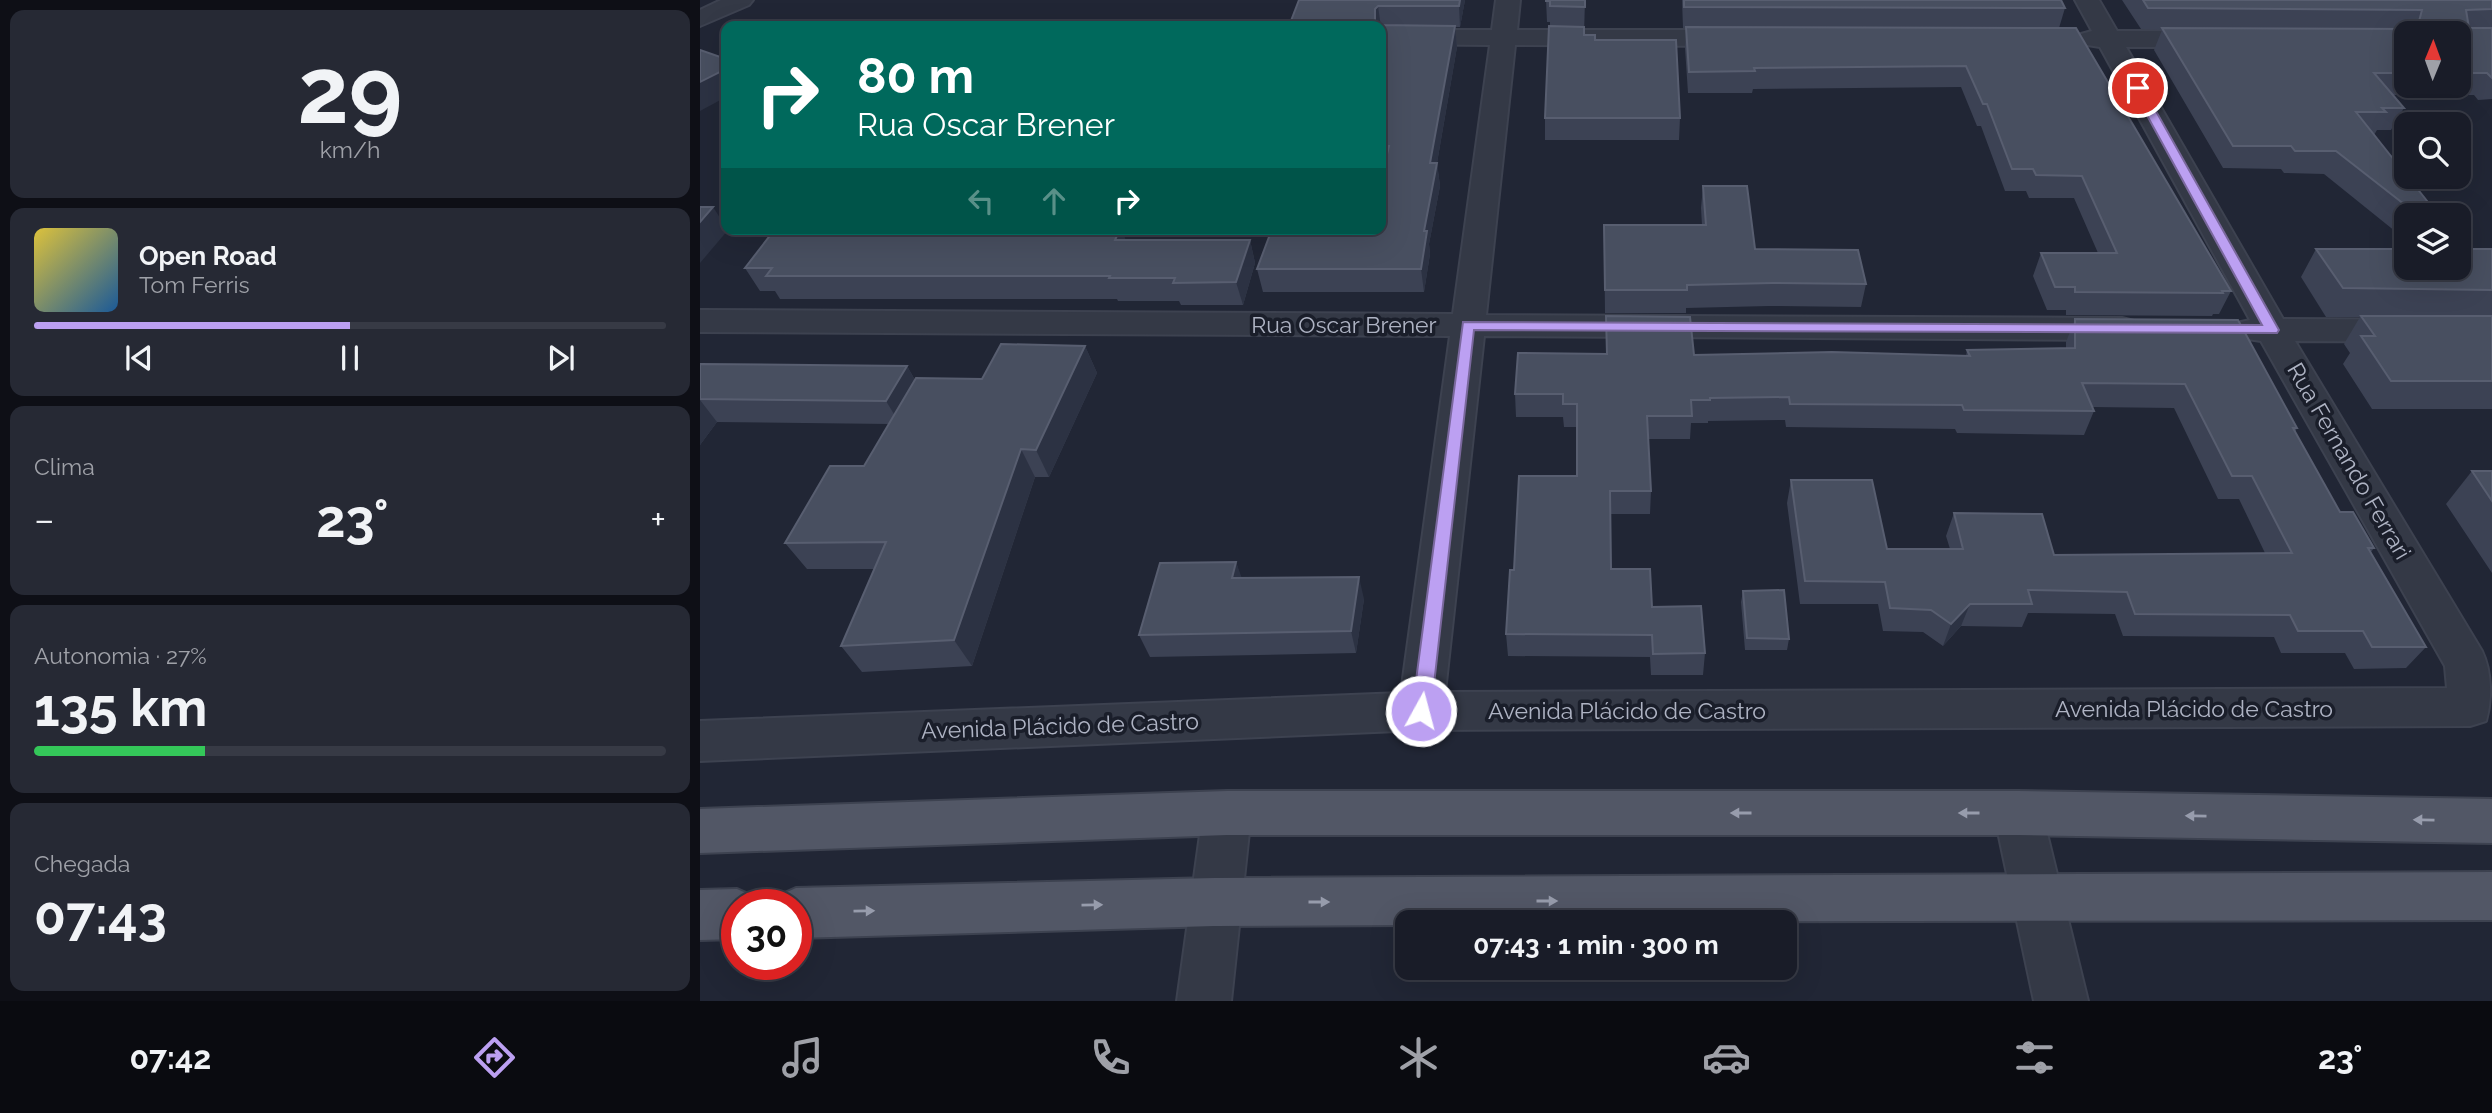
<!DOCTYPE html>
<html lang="pt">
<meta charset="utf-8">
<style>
:root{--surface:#191c28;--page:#262934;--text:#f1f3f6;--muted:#9fa1a8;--line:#373a45;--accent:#bca0f2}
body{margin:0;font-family:Raleway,sans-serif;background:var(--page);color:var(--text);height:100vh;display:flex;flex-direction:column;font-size:26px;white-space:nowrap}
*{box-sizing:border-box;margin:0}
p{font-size:23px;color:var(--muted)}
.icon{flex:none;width:38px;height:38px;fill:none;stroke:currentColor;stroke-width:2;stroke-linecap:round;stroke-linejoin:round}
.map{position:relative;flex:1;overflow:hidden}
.side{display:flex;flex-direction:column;gap:10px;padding:10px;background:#0e0f16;width:700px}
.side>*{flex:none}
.banner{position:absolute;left:21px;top:21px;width:665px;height:214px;border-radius:14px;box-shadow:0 7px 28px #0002,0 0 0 2px var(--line);background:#00695c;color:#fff;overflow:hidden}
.needle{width:46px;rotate:1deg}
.controls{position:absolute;left:1694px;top:21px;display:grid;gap:14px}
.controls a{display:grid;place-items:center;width:77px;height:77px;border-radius:14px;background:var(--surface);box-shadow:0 7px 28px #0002,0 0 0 2px var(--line);font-size:35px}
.speed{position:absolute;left:21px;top:889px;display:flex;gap:14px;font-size:35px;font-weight:700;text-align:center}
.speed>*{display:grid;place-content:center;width:91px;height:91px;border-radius:50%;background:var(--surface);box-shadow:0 7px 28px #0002,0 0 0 2px var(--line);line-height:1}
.speed .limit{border:10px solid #d22;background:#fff;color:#111}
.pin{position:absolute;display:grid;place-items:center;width:60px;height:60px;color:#fff;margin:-30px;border:4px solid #fff;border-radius:50%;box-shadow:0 2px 7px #0007}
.me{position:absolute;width:77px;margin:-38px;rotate:7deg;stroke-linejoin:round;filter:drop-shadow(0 0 5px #0008)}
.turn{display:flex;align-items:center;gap:24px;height:147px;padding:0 21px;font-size:32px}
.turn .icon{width:91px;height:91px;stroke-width:2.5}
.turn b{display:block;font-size:49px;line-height:60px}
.lanes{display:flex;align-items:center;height:66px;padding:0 21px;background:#0003;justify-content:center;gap:35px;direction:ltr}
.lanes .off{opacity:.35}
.big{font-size:52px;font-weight:700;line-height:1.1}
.side .widget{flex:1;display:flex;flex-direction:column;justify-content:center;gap:10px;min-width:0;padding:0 24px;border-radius:14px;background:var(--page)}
.side .dial{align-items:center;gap:0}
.dial b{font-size:91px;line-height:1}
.song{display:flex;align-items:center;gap:21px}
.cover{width:84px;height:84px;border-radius:10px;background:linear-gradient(135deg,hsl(50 70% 55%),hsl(210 70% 35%))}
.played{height:7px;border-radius:4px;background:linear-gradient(90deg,var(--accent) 50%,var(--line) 50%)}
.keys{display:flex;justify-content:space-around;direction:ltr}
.heat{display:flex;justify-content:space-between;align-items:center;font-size:38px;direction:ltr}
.charge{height:10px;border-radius:5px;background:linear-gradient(90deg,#34c759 27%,var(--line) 0)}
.trip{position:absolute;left:695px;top:910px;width:402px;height:70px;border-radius:14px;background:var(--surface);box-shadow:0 7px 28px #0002,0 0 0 2px var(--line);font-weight:700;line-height:70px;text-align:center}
.dock{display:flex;height:112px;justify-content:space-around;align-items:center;background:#0a0b10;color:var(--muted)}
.dock .icon{width:49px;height:49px}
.dock .selected{color:var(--accent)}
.dock b{font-size:32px;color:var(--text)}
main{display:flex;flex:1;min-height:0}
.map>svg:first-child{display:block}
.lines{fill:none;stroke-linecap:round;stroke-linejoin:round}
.minor-casing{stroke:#3d4250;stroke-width:4}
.major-casing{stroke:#3d4250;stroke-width:4}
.minor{fill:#343946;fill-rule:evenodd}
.major{fill:#525766;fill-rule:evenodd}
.wall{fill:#3c4254;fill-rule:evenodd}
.shaded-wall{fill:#2c3243}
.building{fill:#484f60;stroke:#585e70;stroke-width:2}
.oneway{fill:#979cac}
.route{fill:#bca0f2;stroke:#7a689d;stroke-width:2}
.labels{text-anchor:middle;stroke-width:7;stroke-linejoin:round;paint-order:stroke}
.street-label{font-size:23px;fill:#aeb3c3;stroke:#1a1e2a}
</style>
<main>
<section class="side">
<div class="widget dial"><b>29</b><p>km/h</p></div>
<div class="widget">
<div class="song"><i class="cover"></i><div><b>Open Road</b><p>Tom Ferris</p></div></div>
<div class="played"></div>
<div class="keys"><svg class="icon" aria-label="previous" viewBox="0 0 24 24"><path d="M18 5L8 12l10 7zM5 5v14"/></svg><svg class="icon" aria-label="pause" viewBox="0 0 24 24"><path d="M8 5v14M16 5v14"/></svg><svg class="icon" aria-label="next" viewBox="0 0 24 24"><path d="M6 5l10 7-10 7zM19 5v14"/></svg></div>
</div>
<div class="widget"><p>Clima</p>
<div class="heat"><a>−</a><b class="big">23°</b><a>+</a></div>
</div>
<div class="widget"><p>Autonomia · 27%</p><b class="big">135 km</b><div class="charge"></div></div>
<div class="widget"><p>Chegada</p><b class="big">07:43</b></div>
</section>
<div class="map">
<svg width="1792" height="1001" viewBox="0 0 1792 1001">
<rect width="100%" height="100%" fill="#212635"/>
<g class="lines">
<defs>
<g id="minor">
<path d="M21 0H53L49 5 0 26V10Z"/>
<path d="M796 0H820L817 30H1036L1045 33 1049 38 1045 43 1036 46 815 45 786 315 1422 318 1434 321 1439 329 1434 337 1422 340 784 336 745 692 1747 688 1745 666 1561 341 1541 338 1536 330 1541 322 1550 320 1400 47 1381 44 1377 39 1381 34 1392 31 1375 0H1399L1417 31H1512L1521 34 1525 39 1521 44 1512 47H1426L1583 319 1792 320V342L1595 341 1782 651C1792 672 1792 700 1786 721L1770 726 721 730 0 761V721L701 693 750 336 0 332V310L753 314 790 45 681 44V30H792Z"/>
<path d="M527 791 544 798 551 813 531 1001H477L503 813 510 798Z"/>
<path d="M1318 791 1335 798 1342 813 1388 1001H1334L1294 813 1301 798Z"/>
</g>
<g id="major">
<path d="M527 791H1318L1792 799V843L1318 835H527L0 853V809Z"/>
<path d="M1792 872V920L707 922V925L514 926 96 938V905H74L78 896 96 888 514 878Z"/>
<path d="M37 889 55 897 58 905H37V939L0 940V890Z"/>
</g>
</defs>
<use href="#minor" class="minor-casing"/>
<use href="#major" class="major-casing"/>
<use href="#minor" class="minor"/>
<use href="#major" class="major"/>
</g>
<g class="wall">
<path d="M599 0H765L760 27H755L757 47 737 163 740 186 729 244 730 254 724 292H563L557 269 681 229 683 169H681V26Z"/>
<path d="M846 0H885L884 35 895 40 980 118 979 140H845V118L850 26V22H847Z"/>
<path d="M982 0H1361L1365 8 1359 28 1531 291 1519 314H1513L1512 316 1366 315V310H1347L1333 276 1341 253H1398L1374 198H1329L1326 191H1305L1281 126H1277L1261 87 1053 89 1052 93H988L985 48 986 28H983Z"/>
<path d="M1422 0H1792V99L1778 100 1774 95H1693L1704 108 1691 130H1677L1674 135 1732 215H1706V240L1624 174 1584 173 1581 169 1523 168 1454 50 1462 30 1441 29ZM1706 33H1759V86H1706Z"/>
<path d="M1003 186 1055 249 1166 284 1161 307 1069 306 986 308V313H905L904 225H1002L1001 208Z"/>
<path d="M426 240H550L555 263 543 305H481L479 301H418L417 299H80L75 291H60L45 268Z"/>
<path d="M1616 249H1792V409H1672L1643 364 1650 353 1644 344 1660 317H1626L1601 277Z"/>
<path d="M906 316 994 355 1266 356 1267 350 1366 349V342L1375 319 1597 428 1595 432 1640 512 1674 548 1671 552 1726 647 1706 668 1654 669 1645 653H1581L1574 637 1423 636 1415 614 1328 613 1322 627 1261 626 1243 646 1223 632 1183 631 1178 604H1100L1087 503 1091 480 1187 549H1250L1246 536 1254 513 1354 555 1565 553 1539 499H1518L1474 408 1392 407 1394 411 1384 435 1257 433 1255 429 1086 427 1085 420 1008 421V423H991L990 439H948L951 491 950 514H910L911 569 1005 653 1003 675H951L950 657 808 656 806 634 814 570 877 476V427H864L863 417H816L815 394 906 354Z"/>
<path d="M385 346 397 373 349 477H335L272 666 162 672 141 646 174 569H107L85 543 164 466 189 424 17 422 0 445V364L207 366 215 380 282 379Z"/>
<path d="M1772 471H1792V573L1746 504Z"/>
<path d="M536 562 541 578 664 599 656 653 450 657 439 635Z"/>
<path d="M1043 591 1089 639 1087 650H1045L1041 602Z"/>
</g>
<g class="shaded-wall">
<path d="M760 0H765L760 27 759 6Z"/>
<path d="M678 6 681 27 676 26 675 9Z"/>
<path d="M755 26 757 47 733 186 730 163Z"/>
<path d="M26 69V97L0 111V82Z"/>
<path d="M737 163 740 186 729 244 730 254 724 292 721 269 724 231Z"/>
<path d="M13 207 28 230 0 263V222Z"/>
<path d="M420 229H422L429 250 415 240Z"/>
<path d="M550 240 555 263 543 305 536 282Z"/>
<path d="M385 346 397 373 349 477 336 450Z"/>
<path d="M207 366 220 389 200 424 186 401Z"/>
<path d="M0 400 17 422 0 445Z"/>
<path d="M321 449 335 477 272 666 254 640Z"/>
<path d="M536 562 544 584 532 578Z"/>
<path d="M659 577 664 599 656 653 651 631Z"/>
<path d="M1270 604 1261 626 1243 646 1251 624Z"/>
</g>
<g class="building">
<path d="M599 0H760L759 6H678L675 9V23L678 25 755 26 730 163H737L724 231H727L721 269H557L572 229H681V179L689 146H681V26H589Z"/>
<path d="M846 0H885V7L850 6V1H846Z"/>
<path d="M984 0H1361L1365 8 984 7Z"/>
<path d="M1443 0H1792V9L1766 10 1769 28H1792V78L1787 73H1759V33H1706V73H1674L1704 108H1682L1686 112H1656L1706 175V177H1708L1735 211 1730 215H1718L1636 151H1595L1591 146H1533L1462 28 1717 29 1722 10 1448 8Z"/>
<path d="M849 26 884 27V35H895V40H976L980 118H845Z"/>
<path d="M986 27 1376 28 1531 291H1522L1523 293 1375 292V287H1355L1341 253H1417L1382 176 1336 175 1333 169H1312L1287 104H1283L1266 66 1054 68 1055 71 989 72Z"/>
<path d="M0 50 26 59V69L0 82Z"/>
<path d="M1003 186H1047L1055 249 1158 250 1166 284 1072 283 987 285V290H905L904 225H1006Z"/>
<path d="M0 207H13L0 222Z"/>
<path d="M75 229H420L415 240H550L536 282 473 283 475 278H409L410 276H66L72 268H45Z"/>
<path d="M1616 249H1706V268H1759V249H1792V290L1643 288Z"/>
<path d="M906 316 990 317 994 355 1132 352 1270 356 1267 350 1375 348V319L1538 320 1597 428H1593L1640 512H1653L1674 548H1668L1726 647H1672L1663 631H1598L1590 615 1435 614 1427 592 1328 590 1332 604H1270L1251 624 1231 610 1190 608 1185 582 1105 581 1091 480H1172L1187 549H1263L1254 513 1342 514 1354 555 1592 553 1552 476H1532L1485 384 1382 383 1394 411 1264 410 1262 405 1090 404 1089 397 1010 398V400H991L992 416H947L951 491H910L911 569H950L952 607 1001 606 1005 653 953 654 952 635 806 634 810 570H814L819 476H877V404H863V394H815L818 353 907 354Z"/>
<path d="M1661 316H1792V381H1691L1661 336H1675Z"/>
<path d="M301 344 385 346 336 450 321 449 254 640 141 646 186 542 85 543 130 466H164L216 378 282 379Z"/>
<path d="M0 364 207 366 186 401 0 399Z"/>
<path d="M1772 471H1792V501Z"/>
<path d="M536 562 532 578 659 577 651 631 439 635 460 563Z"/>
<path d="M1084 590 1089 639 1047 638 1043 591Z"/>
</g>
<defs><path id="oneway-solid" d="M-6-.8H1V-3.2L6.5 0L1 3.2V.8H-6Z" transform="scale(1.75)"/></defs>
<g class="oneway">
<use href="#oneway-solid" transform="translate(1041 813) rotate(-180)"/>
<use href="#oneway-solid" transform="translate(1269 813) rotate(-180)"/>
<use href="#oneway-solid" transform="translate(1496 816) rotate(-179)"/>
<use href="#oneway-solid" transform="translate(1724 820) rotate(-179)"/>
<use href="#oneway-solid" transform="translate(847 901)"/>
<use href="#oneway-solid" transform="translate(619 902)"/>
<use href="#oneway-solid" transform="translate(392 905) rotate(-1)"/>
<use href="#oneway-solid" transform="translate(164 911) rotate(-1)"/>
</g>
<path class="route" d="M1434 85 1443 88 1579 330 1577 333 774 330 731 711 728 716 721 719 715 716 712 711 763 322 1562 325 1432 88Z"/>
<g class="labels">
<g class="street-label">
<text x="644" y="333">Rua Oscar Brener</text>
<text transform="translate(1649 461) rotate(60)" y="8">Rua Fernando Ferrari</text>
<text x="1494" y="717">Avenida Plácido de Castro</text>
<text x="927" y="719">Avenida Plácido de Castro</text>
<text transform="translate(360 726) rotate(-2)" y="8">Avenida Plácido de Castro</text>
</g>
</g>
</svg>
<div class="controls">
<a><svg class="needle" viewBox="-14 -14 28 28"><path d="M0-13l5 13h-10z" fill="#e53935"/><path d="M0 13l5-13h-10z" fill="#9fa1a8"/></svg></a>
<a><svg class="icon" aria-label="search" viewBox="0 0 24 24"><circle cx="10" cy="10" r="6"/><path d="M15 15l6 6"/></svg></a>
<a><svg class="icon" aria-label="layers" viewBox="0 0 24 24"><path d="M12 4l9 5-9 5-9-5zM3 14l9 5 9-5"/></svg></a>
</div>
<div class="speed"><div class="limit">30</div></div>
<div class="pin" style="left:1438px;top:88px;background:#d93025"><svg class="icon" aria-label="arrive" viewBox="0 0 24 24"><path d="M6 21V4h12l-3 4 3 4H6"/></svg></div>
<svg class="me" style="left:721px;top:711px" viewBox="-20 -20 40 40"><circle r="17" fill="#bca0f2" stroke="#fff" stroke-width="3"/><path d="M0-11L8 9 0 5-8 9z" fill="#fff"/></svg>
<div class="trip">07:43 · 1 min · 300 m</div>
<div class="banner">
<div class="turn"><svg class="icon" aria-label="right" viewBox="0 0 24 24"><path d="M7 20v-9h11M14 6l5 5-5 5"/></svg><div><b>80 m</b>Rua Oscar Brener</div></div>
<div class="lanes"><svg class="icon off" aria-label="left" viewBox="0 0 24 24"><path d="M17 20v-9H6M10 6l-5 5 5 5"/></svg><svg class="icon off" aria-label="ahead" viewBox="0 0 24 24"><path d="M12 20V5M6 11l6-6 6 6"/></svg><svg class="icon" aria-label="right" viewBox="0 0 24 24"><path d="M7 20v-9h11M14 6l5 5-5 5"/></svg></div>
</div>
</div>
</main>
<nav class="dock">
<b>07:42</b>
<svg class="icon selected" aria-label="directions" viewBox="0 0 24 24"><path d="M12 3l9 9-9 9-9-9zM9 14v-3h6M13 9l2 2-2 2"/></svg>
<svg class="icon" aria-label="music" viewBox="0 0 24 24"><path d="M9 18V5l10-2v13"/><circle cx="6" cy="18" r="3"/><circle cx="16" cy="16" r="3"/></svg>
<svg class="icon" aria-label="phone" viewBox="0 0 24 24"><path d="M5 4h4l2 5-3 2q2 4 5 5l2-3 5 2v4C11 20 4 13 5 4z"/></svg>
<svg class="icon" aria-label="climate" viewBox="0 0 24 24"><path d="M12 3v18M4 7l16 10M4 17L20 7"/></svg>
<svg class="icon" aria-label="car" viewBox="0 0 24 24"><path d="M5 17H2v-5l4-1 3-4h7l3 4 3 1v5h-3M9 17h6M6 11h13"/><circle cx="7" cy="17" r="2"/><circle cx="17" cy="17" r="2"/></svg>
<svg class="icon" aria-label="filters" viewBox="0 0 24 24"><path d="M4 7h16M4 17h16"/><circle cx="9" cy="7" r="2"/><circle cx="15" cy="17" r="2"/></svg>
<b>23°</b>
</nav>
